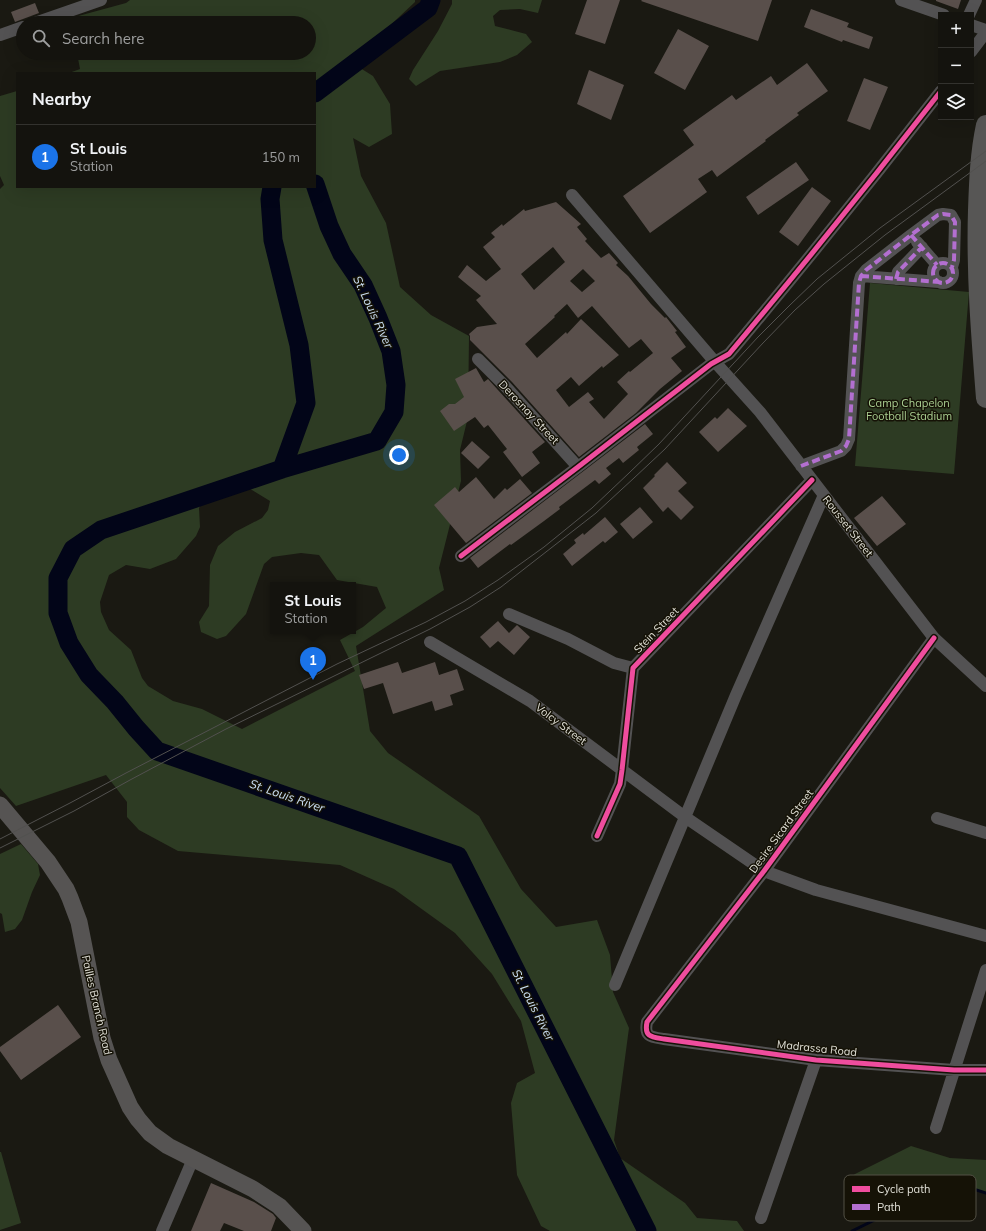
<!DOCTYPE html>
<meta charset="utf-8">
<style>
body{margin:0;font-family:Mulish,sans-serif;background:#1d1c17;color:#f1f3f6}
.controls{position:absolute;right:12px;top:12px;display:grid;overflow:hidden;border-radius:0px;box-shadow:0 4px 16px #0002}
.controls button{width:36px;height:36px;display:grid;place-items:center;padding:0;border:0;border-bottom:1px solid #33322e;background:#14130e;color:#f1f3f6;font:20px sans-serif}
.you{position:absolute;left:399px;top:455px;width:14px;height:14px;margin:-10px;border:3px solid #fff;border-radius:50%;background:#1a73e8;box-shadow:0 0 0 6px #1a73e833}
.badge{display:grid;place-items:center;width:26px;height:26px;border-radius:50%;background:#1a73e8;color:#fff;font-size:13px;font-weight:700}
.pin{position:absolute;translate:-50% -33px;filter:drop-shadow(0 1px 2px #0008)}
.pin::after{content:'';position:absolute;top:21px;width:14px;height:12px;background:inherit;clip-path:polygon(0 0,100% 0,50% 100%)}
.popup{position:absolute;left:270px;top:582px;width:86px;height:52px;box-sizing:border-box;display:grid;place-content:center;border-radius:0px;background:#14130e;filter:drop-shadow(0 1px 3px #0005);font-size:13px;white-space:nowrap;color:#9d9e9e}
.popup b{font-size:15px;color:#f1f3f6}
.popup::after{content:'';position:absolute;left:50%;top:100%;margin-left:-8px;border:8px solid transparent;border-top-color:#14130e}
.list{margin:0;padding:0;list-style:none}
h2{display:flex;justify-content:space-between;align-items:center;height:52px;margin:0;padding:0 16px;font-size:17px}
h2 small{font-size:13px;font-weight:400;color:#9d9e9e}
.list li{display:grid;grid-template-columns:26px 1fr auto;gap:12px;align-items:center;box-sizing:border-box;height:64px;padding:0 16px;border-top:1px solid #33322e}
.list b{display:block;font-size:15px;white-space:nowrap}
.list p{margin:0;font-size:13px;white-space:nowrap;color:#9d9e9e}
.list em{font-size:13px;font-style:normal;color:#9d9e9e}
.icon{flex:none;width:22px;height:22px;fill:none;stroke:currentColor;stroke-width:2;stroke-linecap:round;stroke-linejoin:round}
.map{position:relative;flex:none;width:986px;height:1231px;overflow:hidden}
.search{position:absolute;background:#14130e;box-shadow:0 4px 16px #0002;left:16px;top:16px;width:300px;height:44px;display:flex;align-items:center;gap:10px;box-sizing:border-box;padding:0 14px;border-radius:22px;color:#9d9e9e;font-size:15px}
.panel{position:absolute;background:#14130e;box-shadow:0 4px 16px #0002;left:16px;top:72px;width:300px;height:116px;border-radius:0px}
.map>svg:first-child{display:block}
.green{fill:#2d3b23;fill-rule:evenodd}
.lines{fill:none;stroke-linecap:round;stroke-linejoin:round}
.stream{stroke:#020518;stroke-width:3}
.river{stroke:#020518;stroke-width:19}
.building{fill:#594f4b;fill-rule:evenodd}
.minor{stroke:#535253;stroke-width:12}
.secondary{stroke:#565453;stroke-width:17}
.trunk{stroke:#575655;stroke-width:20}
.tram{stroke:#52514f;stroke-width:1}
.quiet{stroke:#b36fd0;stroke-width:4;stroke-dasharray:8 4;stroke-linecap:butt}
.cycleway-casing{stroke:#151206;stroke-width:8}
.cycleway{stroke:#ef4d9e;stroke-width:5}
.labels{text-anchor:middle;stroke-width:3;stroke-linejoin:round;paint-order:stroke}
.park-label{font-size:11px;fill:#a9ce91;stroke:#151206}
.street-label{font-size:11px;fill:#e1e0d7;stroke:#151206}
.water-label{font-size:12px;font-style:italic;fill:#cde1f7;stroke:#151206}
.key{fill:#151206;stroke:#525045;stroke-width:1}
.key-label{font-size:11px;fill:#e1e0d7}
</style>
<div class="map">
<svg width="986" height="1231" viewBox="0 0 986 1231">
<rect width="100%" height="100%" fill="#1a1912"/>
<!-- green -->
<path class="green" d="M130,0h285v2l-51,48 -7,16 16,10 17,28 2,30 -23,13 -16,-9 8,38 25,47 14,64 31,28 38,21 -1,81 -8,33 1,31 -22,87 5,22 -88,56 14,85 18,22 91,63 42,73 35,38 41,-7 13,35 3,37 16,36 -15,112 6,18 65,45 12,15 40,3 7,10h-194l-9,-5 -24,-51 -6,-72 6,-20 18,-10 -14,-52 -29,-47 -37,-41 -61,-44 -54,-24 -162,-14 -39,-21 -12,-13v-15l-21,-27 -90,31 -16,-18v-599l4,-4 -4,-9v-80l17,-5v96h298v-114h-246l11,-4 -3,-16h232v-30h-237l-1,-5 55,-15zM244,485l26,16 -2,9 -6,8 -27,14 -17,14 -8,19 -1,41 -10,16 2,10 16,7 9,-3 20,-22 18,-50 8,-7 29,-4 18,2 18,25 40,7 9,21 -23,19 -23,13 15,31 -113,58 -40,-20 -29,-8 -25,-15 -6,-8 -11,-28 -22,-20 -8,-18 -1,-10 9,-27 17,-10 24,4 26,-10 20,-23 4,-9 -1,-19 10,-17z
M452,0h90l-4,13 -18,-4 -20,1 -7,6 2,10 31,8 6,8 -15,13 -17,7 -60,9 -24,15 -7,-7 4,-9 25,-39 14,-27z
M870,283l99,9 -15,182 -99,-8z
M21,844l17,20 2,11 -8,17 -10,28 -7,9 -10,3 -3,-18 -2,-1v-59z
M911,1146l39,12 36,2v34l-2,-3 -37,-3 -28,-8 -20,3 -36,13 -10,-1 -7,-6 1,-9 8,-6z
M0,1152h1l20,71 -21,7z"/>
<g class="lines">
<!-- stream -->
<path class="stream" d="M852,1231l100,-49 34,11"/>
<!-- river -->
<path class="river" d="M315,93l113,-85 3,-8
M272,187l-2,12 3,41 26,105 7,58 -24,66 -181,61 -28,19 -15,29v35l11,30 20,32 26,27 21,26 21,23 301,105 189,375
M282,469l95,-28 17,-29 2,-27 -5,-34 -13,-33 -15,-33 -21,-31 -13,-28 -14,-42"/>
</g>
<!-- building -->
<path class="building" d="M587,0h33l-15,44 -30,-10z
M642,0h130l-14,41 -117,-40z
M936,0h25l-3,9 -22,-8z
M35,3l4,10 -24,9 -4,-10z
M811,9l38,14 -2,4 26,10 -4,12 -26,-9 -1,2 -38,-15z
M678,29l31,17 -24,44 -31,-17z
M807,63l21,28 -31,22 2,2 -34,25 1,1 -49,36 -5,-7 -14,9 9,13 -57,41 -27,-37 71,-51 -11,-15 49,-35 4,5 35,-24 6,9z
M589,70l35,15 -13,35 -34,-16z
M864,78l24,9 -18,43 -23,-9z
M796,162l13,18 -51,35 -12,-18z
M812,187l19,14 -33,45 -19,-14z
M556,202l25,22 -4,3 10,12 -2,2 16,17 8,-5 9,10 -2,2 12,11 23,28 14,14 1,-1 11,14 -2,1 11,15 -15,11 11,13 -22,18 -24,24 -57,44 -67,-75 -42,-42v-4l-1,-2 8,-7 20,-3 -21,-24 5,-4 -23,-19 9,-12 19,16 15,-12 -18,-22 12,-10 -4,-4 11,-9 1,2 21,-17 1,2zM553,247l12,15 -31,28 -13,-16zM583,269l12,12 -13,11 -12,-11zM567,304l11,14 14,-12 37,42 12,-9 12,14 -23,19 -1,-1 -12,11 11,12 -24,25 -15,-17 5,-3 -6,-7 -19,15 -13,-17 15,-13 8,9 23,-20 1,2 16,-13 -38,-36 -14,15 -1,-2 -29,26 -12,-14 30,-27 -1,-1z
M476,368l8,14 4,-3 57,63 -13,10 8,11 -18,14 -19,-25 4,-3 -19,-24 -4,3 -9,-11 -21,14 -14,-20 9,-7h6l9,-7 -9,-18z
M728,408l19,18 -29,26 -19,-20 16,-15 2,2z
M645,424l8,10 -16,13 2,3 -16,13 -4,-5 -13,10 5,6 -12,10 -4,-4 -36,27 1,2 -16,12 -33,24 -1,-1 -32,24 -8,-10z
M472,441l18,16 -12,12 -17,-16z
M667,462l20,21 -9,8 16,16 -13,13 -13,-13 -5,5 -20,-24 12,-12 -1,-1z
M476,477l18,22 11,-11 2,2 13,-11 12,14 -66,50 -32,-38 21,-18 4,5z
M882,496l24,28 -29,22 -23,-28z
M640,507l13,15 -20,17 -13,-15z
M605,517l13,15 -13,11 -2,-2 -31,25 -9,-12 13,-11 -2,-3 9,-7 1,2z
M498,621l11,12 8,-8 13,12 -16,18 -16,-14 -8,7 -10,-11z
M398,662l4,11 33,-11 4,13 18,-6 7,21 -14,5 3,10 -18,6 -3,-10 -39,13 -10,-31 -19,6 -5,-14z
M58,1005l23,32 -60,43 -21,-29v-4z
M211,1183l43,19 19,12 3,4 -5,13h-27l-20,-8 -4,8h-29z"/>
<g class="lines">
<!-- minor -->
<path class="minor" d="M901,0l43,15
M969,15l7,-15
M35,23l66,-23
M971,25l15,5
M0,35l23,-8
M971,52l15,-20
M572,195l143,167 45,50 174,226 52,48
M917,242l20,23
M933 273a10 10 0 1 1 20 0a10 10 0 1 1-20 0Z
M861,276l78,6
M896,279l2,-7 24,-25
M478,359l28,28 72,80
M801,466l40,-15 5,-5 3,-7 10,-156 2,-7 5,-6 45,-35 27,-20 5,-1 8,1 4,7 -1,38 -2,7
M461,556l117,-89 133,-103 18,-10c72,-86 143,-174 212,-263
M509,614l59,25 46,24 19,5
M934,638l-170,233 -117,151c-3,15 4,15 17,17l152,21 138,10h32
M430,642l100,59 155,116 79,54 52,19 170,46
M937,818l49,15
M597,836l23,-52 2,-14 11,-102 179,-188
M615,985l121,-290 88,-200
M936,1128l50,-158
M761,1218l55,-158
M162,1231l31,-72"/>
<!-- secondary -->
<path class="secondary" d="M0,805l48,57 18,27 4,9 9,24 23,116 7,22 21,47 8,12 12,14 18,13 85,43 26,17 24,25"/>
<!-- trunk -->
<path class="trunk" d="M986,125c-6,28 -7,56 -8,85 -2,63 3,125 8,188"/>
<!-- tram -->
<path class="tram" d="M0,839l70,-36 56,-30 145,-75 66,-34 89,-42 39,-21 33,-21 46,-33 48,-39 37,-35 30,-29 99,-107 32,-32 27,-26 63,-51 106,-77
M0,848l74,-37 56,-31 96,-51 204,-100 40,-22 31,-20 95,-74 38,-35 31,-29 98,-106 32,-33 29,-26 61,-49 101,-74"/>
<!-- quiet -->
<path class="quiet" d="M911,235l26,30
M933 273a10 10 0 1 1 20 0a10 10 0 1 1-20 0Z
M861,276l78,6
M896,279l2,-7 24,-25
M801,466l40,-15 5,-5 3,-7 10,-156 2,-7 5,-6 45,-35 27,-20 5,-1 8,1 4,7 -1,38 -2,7"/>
<!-- cycleway casing -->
<g class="cycleway-casing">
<path id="cycleway" d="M461,556l117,-89 133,-103 18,-10c72,-86 143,-174 212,-263
M934,638l-170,233 -117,151c-3,15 4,15 17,17l152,21 138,10h32
M597,836l23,-52 2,-14 11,-102 179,-188"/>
</g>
<!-- cycleway -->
<use href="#cycleway" class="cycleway"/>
</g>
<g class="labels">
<!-- park labels -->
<g class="park-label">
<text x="909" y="407">Camp Chapelon<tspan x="909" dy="13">Football Stadium</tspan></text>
</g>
<!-- street labels -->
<g class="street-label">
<text transform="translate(529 412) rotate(47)" y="4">Derosnay Street</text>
<text transform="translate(848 526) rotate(52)" y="4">Rousset Street</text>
<text transform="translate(656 630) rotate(-46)" y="4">Stein Street</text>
<text transform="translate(561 724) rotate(37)" y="4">Volcy Street</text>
<text transform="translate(781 831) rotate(-54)" y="4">Desire Sicard Street</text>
<text transform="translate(97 1005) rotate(77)" y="4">Pailles Branch Road</text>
<text transform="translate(817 1048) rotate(6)" y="4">Madrassa Road</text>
</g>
<!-- water labels -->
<g class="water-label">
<text transform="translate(373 312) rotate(65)" y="4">St. Louis River</text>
<text transform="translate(287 796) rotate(19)" y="4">St. Louis River</text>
<text transform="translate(533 1005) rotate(63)" y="4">St. Louis River</text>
</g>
</g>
<!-- legend -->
<rect x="844" y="1175" width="132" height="46" rx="6" class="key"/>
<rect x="852" y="1186" width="18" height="6" fill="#ef4d9e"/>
<rect x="852" y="1204" width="18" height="6" fill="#b36fd0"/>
<g class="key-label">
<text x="877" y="1193">Cycle path</text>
<text x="877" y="1211">Path</text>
</g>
</svg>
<div class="controls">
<button>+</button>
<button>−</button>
<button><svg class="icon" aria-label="layers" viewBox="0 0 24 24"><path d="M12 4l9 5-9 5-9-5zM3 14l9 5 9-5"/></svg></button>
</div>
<div class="you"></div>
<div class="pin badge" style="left:313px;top:680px">1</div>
<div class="popup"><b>St Louis</b>Station</div>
<div class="search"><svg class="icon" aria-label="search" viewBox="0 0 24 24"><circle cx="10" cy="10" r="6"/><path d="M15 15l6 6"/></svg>Search here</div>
<section class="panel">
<h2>Nearby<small></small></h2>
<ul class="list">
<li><span class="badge">1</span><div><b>St Louis</b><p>Station</p></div><em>150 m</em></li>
</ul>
</section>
</div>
